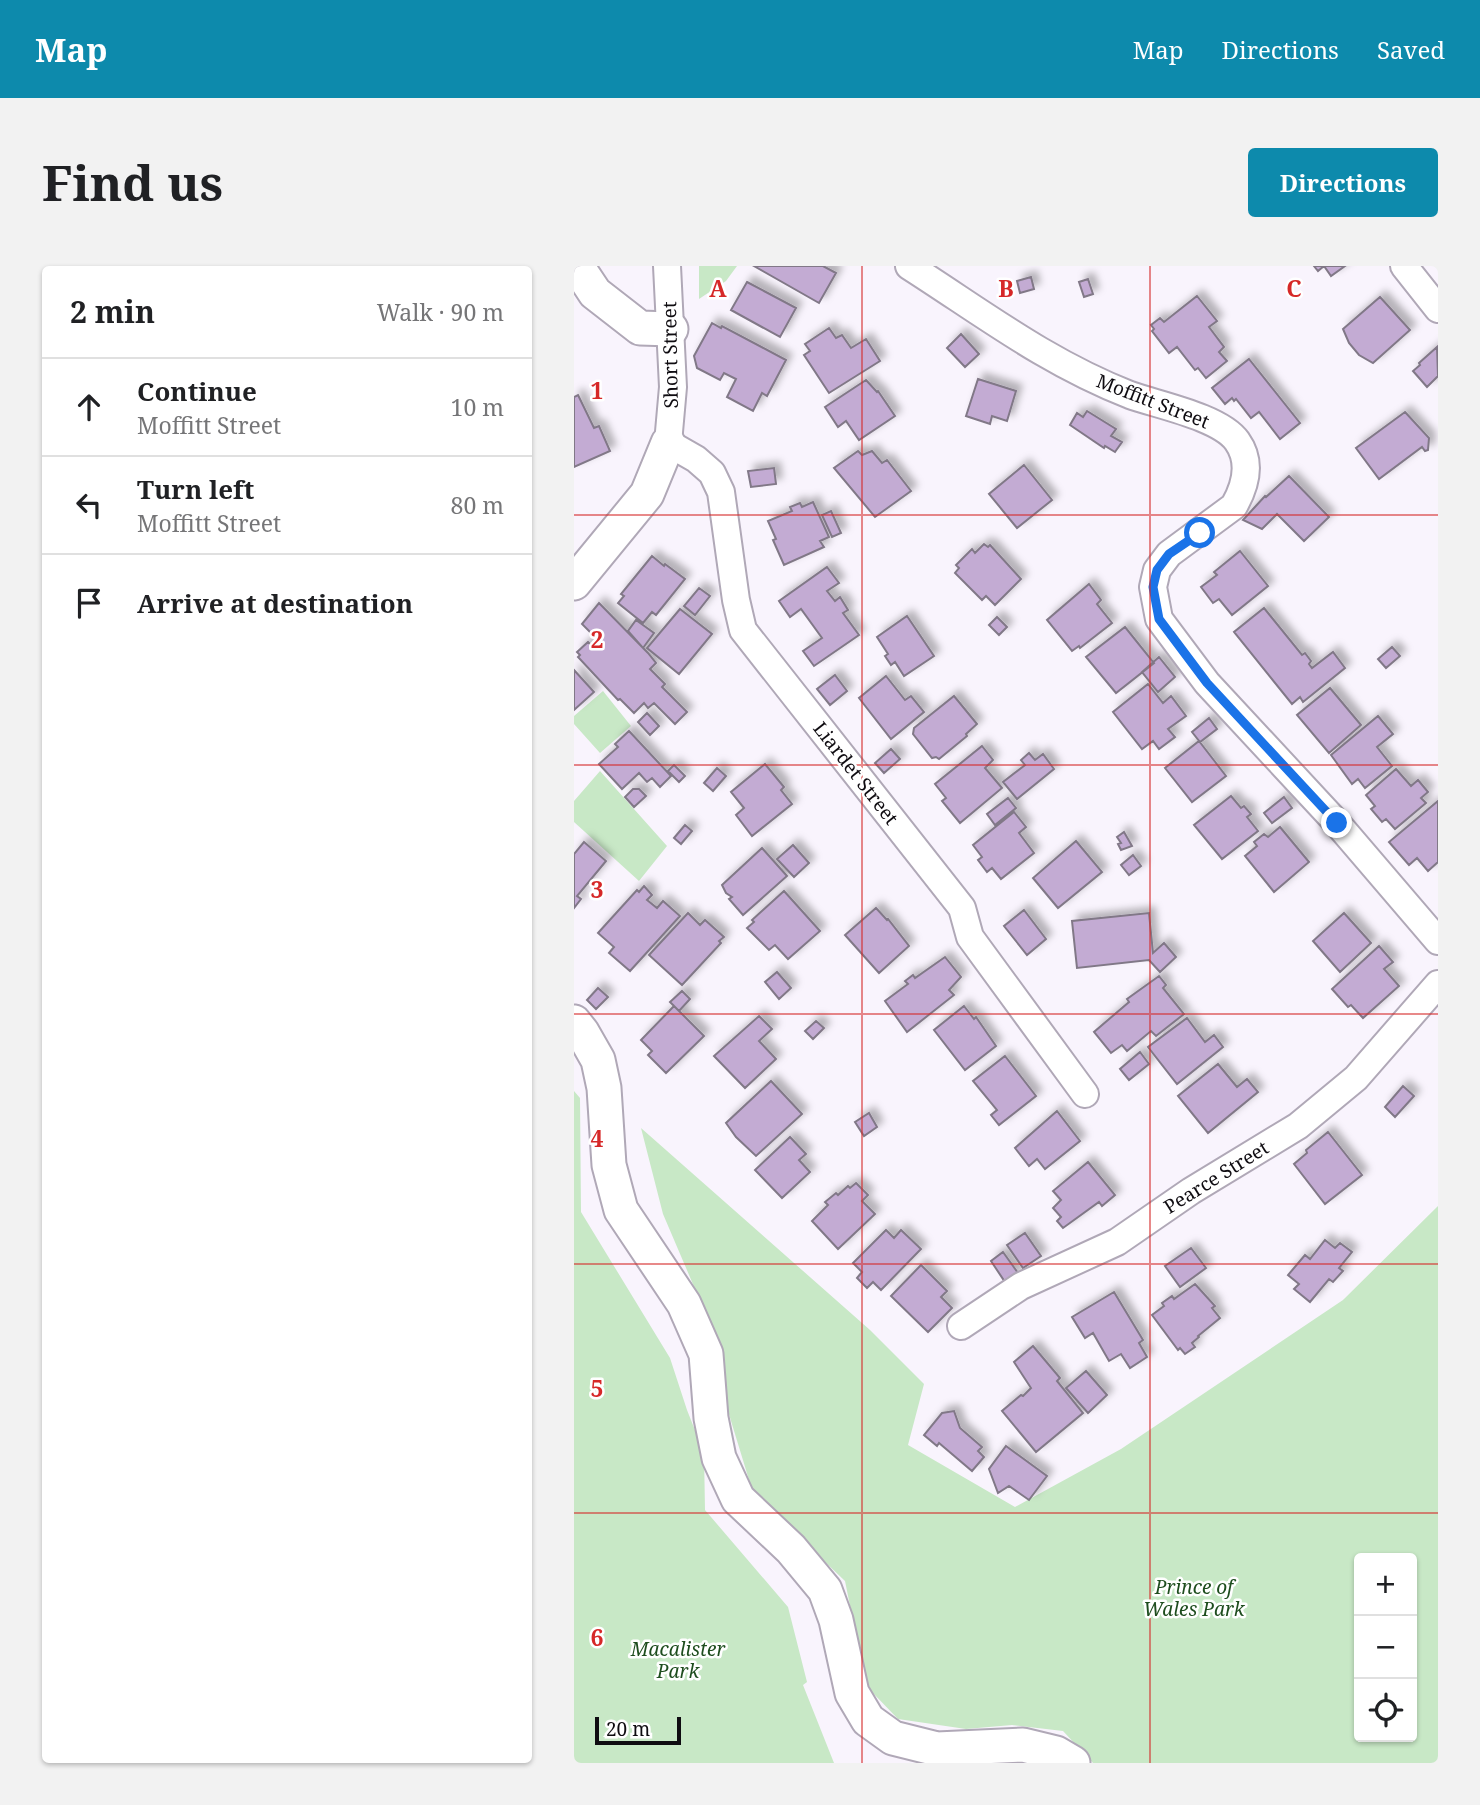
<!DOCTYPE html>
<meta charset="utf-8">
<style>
body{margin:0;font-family:"Noto Serif",serif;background:#f2f2f2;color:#202124}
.controls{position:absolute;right:21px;bottom:21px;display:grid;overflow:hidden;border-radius:7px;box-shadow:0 2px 5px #0004}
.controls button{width:63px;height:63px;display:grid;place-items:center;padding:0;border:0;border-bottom:2px solid #e0e0e0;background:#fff;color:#202124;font:35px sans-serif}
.scale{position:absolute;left:21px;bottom:18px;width:86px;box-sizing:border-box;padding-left:7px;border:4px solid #0f0c11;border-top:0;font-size:19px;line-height:24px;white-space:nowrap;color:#0f0c11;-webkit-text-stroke:5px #fff;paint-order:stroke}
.stop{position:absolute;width:21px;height:21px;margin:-16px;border:5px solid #1a73e8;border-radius:50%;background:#fff}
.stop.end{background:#1a73e8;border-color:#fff;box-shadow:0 2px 7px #0008}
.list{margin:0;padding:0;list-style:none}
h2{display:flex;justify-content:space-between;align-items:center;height:91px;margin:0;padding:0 28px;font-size:30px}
h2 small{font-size:23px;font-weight:400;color:#757577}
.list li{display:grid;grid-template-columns:46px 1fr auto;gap:21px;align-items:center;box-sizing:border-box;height:98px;padding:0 28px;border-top:2px solid #e0e0e0}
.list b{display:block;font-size:26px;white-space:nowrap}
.list p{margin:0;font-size:23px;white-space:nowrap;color:#757577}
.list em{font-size:23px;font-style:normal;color:#757577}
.icon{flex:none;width:38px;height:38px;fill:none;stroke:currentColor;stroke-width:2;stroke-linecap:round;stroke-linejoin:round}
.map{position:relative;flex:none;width:864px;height:1497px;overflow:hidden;border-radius:7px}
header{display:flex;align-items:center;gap:42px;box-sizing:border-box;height:98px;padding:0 35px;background:#0d8aac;color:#fff}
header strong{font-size:33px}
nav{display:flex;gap:38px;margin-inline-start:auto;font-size:24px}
.intro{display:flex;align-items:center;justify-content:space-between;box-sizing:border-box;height:168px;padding:0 42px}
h1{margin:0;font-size:49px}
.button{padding:18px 32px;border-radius:7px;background:#0d8aac;color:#fff;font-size:24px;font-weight:700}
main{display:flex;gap:42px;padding:0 42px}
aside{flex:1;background:#fff;border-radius:7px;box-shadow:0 2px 5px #0004}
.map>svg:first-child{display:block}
.green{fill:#c8e8c6;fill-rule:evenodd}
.building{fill:#c3abd3;stroke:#817887;stroke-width:2;filter:url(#shadow)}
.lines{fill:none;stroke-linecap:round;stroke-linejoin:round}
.minor-casing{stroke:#b0a8b7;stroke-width:30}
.tertiary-casing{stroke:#b0a8b7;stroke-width:37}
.minor{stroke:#fff;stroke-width:26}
.tertiary{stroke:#fff;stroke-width:33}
.route{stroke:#1a73e8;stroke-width:9}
.grid{fill:none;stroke:#d62828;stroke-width:2;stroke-opacity:0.55}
.labels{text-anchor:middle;stroke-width:5;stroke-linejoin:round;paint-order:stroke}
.street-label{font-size:19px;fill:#0f0c11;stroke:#fff}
.park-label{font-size:19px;font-style:italic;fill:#1e4d1e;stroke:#fff}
.grid-label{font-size:23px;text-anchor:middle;font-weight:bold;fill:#d62828;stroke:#fff;stroke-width:5;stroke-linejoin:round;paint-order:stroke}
</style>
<header>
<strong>Map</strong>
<nav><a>Map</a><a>Directions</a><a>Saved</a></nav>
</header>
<div class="intro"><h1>Find us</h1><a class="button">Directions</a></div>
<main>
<aside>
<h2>2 min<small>Walk · 90 m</small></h2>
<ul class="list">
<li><svg class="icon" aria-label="ahead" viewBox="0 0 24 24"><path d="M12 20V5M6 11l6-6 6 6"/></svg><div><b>Continue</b><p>Moffitt Street</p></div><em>10 m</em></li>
<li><svg class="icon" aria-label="left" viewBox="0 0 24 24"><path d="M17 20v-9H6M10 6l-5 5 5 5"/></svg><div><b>Turn left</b><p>Moffitt Street</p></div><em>80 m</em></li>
<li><svg class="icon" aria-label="arrive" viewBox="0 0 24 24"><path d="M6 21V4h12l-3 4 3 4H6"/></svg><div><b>Arrive at destination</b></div></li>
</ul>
</aside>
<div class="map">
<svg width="864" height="1497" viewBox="0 0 864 1497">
<defs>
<filter id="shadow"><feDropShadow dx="6" dy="-6" stdDeviation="3.5" flood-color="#0004"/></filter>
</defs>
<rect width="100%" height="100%" fill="#f9f4fd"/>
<!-- green -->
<path class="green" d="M125,0h38l-11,15 -27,18z
M29,425l28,35 -31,27 -26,-29v-8z
M26,505l67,75 -28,35 -65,-59v-21z
M0,825l6,7 1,114 89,146 17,52 17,43 1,57 83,97 19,75 -4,3 31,78h-260z
M67,862l229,202 54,54 -16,61 107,62 106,-58 222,-149 95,-94v557h-345l-30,-32 -51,-6 -46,4 -68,-10 -27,-28 -8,-21 -18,-89 -92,-88 -29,-95 -23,-95 -38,-89zM785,1292h53v179h-53z"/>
<!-- building -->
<path class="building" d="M180,0h69l13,7 -17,30z
M740,0h31l-14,10 -7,-10 -6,5z
M457,11l3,12 -14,4 -3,-12z
M514,13l5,15 -9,3 -5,-15z
M173,16l49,26 -16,29 -49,-27z
M623,30l20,25 -8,6 15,20 -5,5 8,9 -21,17 -8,-10 -3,2 -18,-23 -8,6 -17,-22 2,-2 -3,-4 9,-7 4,4z
M806,31l30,33 -37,33 -14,-8 -10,-12 -6,-14z
M138,57l9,5 1,-2 64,34 -19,36 -5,-3 -9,18 -26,-14 9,-18 -12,-6 -4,7 -23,-12 -3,-12z
M255,62l7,10 6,-3 9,13 15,-9 14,22 -51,32 -25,-38 6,-4 -5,-7z
M387,68l18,20 -14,13 -18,-19z
M863,81l1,29 -11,11 -14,-16 7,-6 -1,-2z
M675,93l51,64 -20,16 -21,-27 -8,6 -15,-19 -2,2 -2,-3 -7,6 -13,-16z
M404,113l38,12 -9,30 -15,-5 -2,8 -24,-8z
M292,114l11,12 1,-1 17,25 -36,24 -13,-19 -8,6 -13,-20z
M4,129l16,33 5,-2 11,25 -36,16v-70z
M513,145l29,18 -5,7 11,6 -7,10 -10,-6 -1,2 -34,-23 7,-12 6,4z
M831,146l24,26 -1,12 -3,1 -3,-4 -43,32 -23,-31z
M284,185l4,4 10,-4 10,12 5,-3 24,31 -36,26 -41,-49z
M450,199l28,35 -35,28 -28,-34z
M200,202l2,16 -25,3 -3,-16z
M715,210l40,41 -25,24 -27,-27 -15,15 -19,-9 22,-24 1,1z
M239,236l16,35 -9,4 4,6 -40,18 -11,-25 3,-1 -8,-18 24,-10 -2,-4 10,-4 2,4z
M257,245l10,22 -9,4 -10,-22z
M410,278l4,3 2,-2 31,34 -26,26 -9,-9 -4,4 -27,-27 4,-5 -3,-3 16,-16 3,4z
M666,285l28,35 -36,29 -13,-16 -6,4 -12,-16 16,-12 -3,-3z
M78,290l12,10 1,-2 20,15 -29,36 -4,-3 -9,11 -25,-20 6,-7 -3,-2z
M253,301l12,16 -12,8 8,10 5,-4 8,13 -5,3 16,22 -45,31 -11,-15 19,-13 -21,-29 -11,8 -11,-16z
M515,318l12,16 -4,4 15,19 -32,25 -1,-2 -7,5 -25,-31z
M125,322l11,8 -15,19 -11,-9z
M25,337l49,50 8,10 -6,6 15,15 -3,3 25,25 -12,12 -21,-21 -6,5 -4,-5 -10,10 -14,-14 -2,1 -40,-43 2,-2 -3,-3 11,-10 3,3 6,-6 -15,-15z
M690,342l38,47 3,-2 6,8 -2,3 3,4 21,-16 12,16 -42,34 -3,-5 -8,7 -58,-72z
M106,343l32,25 -33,40 -32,-26z
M333,350l27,40 -30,20 -9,-14 -4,3 -6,-9 3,-2 -11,-17z
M423,351l10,10 -8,8 -10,-10z
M62,354l18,13 -11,15 -15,-17z
M551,361l29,36 -38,30 -30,-36z
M818,381l8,9 -14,12 -8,-9z
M585,391l16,20 -17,15 -16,-20z
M0,404l20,22 -20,18z
M261,409l12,16 -17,14 -13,-16z
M312,410l19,24 6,-4 13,16 -33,27 -32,-41z
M574,418l15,19 8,-7 15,20 -18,13 7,8 -16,12 -6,-8 -11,8 -29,-37z
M756,422l31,37 -32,28 -32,-38z
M380,430l23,28 -11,10 1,2 -28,23 -3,-2 -4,1 -19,-24 1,-6z
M73,447l12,13 -9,9 -12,-13z
M804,450l15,18 -16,13 15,19 -27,22 -7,-9 -6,5 -21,-29z
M635,452l8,11 -17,13 -8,-10z
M55,465l42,45 -11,11 -8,-9 -5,4 -8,-9 -17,16 -23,-25 19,-17 -3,-3z
M625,475l27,35 -34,26 -27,-34z
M408,480l11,14 -8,8 17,20 -42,35 -18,-22 4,-3 -11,-14z
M317,483l9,10 -16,14 -9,-10z
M455,487l6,7 8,-6 11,15 -37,30 -14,-17 22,-17 -4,-5z
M191,498l19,23 -3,3 11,14 -40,32 -16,-21 8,-7 -13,-16z
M100,499l11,11 -6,6 -11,-11z
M143,502l9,8 -13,15 -9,-8z
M822,503l15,17 7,-6 10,12 -7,6 5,5 -31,26 -9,-10 -4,3 -11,-13 4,-3 -9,-11z
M59,523h6l7,7 -12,11 -9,-10z
M657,530l10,12 3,-2 7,8 -4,3 11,14 -36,28 -28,-34z
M710,531l8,11 -20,15 -8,-10z
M434,532l8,10 -21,17 -8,-11z
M864,535v61l-10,9 -11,-13 -8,7 -20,-23z
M440,546l12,15 -7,6 15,20 -33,26 -9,-11 -5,4 -9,-12 4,-3 -9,-12z
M111,559l7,6 -11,13 -7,-6z
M706,561l29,35 -35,30 -29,-36 12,-10 -3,-4 10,-8 4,3z
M550,566l8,14 -11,4 -3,-6 3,-1 -4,-6z
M502,575l26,31 -44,36 -25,-30z
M10,576l22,19 -29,35 4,3 -7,9v-54z
M219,579l16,18 -15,14 -17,-18z
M188,582l25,28 -44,39 -14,-16 3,-2 -6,-4 -4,-8z
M559,589l8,11 -12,9 -8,-10z
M70,620l8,9 -5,5 10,8 6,-7 17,15 -50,55 -21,-18 5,-6 -16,-14 39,-43 2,2z
M210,625l36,40 -32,28 -13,-14 -6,5 -22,-22 7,-6 -2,-2z
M302,642l11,12 1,-1 21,27 -30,27 -34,-38z
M450,644l22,29 -19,16 -23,-29z
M114,647l12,12 5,-5 19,17 -5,4 2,2 -39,42 -33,-30z
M575,647l4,40 11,-10 12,14 -16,15 -11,-12 -72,8 -5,-47z
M770,647l27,30 -31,29 -27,-31z
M805,680l14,16 -9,7 15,17 -36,32 -12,-13 -3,2 -16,-18z
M371,691l16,20 -12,13 5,5 -47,37 -22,-31 23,-17 -3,-3 8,-6 2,3z
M203,706l14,16 -12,11 -14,-17z
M585,710l7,9 -3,3 21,26 -28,22 -5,-5 -24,20 -5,-6 -11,8 -17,-21 35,-30 -2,-3z
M24,722l10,9 -12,12 -9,-9z
M108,725l8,8 -11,12 -9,-9z
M100,740l30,30 -38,37 -18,-18 4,-4 -11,-11z
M390,740l10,13 2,-2 20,29 -31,24 -31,-40z
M185,750l13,13 -13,12 17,18 -31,29 -31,-32z
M613,752l18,24 9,-7 9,12 -46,37 -29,-37z
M242,755l8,7 -11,11 -8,-8z
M566,786l9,12 -20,16 -9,-11z
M431,790l31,40 -37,29 -8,-10 6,-5 -24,-29z
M644,798l19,23 10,-8 11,13 -50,41 -30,-37z
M197,815l31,33 -46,42 -20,-19 -10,-14z
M829,820l11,10 -19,21 -10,-10z
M483,845l23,30 -35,28 -8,-10 -8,7 -14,-18z
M295,847l8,14 -13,9 -9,-14z
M754,866l34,43 -37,29 -31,-40 13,-11 -1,-3z
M216,871l16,17 -7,6 11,12 -28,26 -27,-28z
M514,896l27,33 -13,11 -3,-4 -36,26 -6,-7 4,-4 -8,-9 8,-8 -8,-9z
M282,917l12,12 -6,6 13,13 -37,35 -26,-28 16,-16 -3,-3 11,-9 2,2 10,-9 2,2z
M312,964l8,8 7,-8 20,19 -40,41 -8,-8 -6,6 -10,-10 5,-6 -9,-9z
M451,967l16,23 -18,12 -16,-23z
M751,974l10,8 5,-5 12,9 -13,16 4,3 -10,11 -4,-3 -19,23 -16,-13 5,-5 -11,-9 17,-20 5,4z
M617,982l15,20 -26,19 -15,-21z
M429,986l15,21 -13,9 -14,-21z
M347,999l26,26 -6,6 11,11 -24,24 -37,-36z
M621,1018l20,22 -3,2 8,10 -22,18 1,1 -7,6 3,4 -10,7 -5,-6 -2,2 -26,-35 12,-9 -2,-3 10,-7 2,3z
M540,1026l29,48 -4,3 8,14 -17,11 -9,-14 -12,7 -16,-28 -8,5 -13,-21z
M459,1080l27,32 -3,3 26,32 -47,39 -34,-41 19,-16 2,1 8,-8 -17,-26z
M512,1105l21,24 -19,18 -22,-25z
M380,1145l6,17 22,19 -4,4 6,6 -12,14 -33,-28 -2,3 -13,-11 18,-22z
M432,1180l41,30 -18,24 -20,-14 -11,7 -9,-24z"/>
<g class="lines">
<!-- minor casing -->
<g class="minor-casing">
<path id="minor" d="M93,0l6,121 -5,56 28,16 16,14 9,19 15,108 7,30 219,278 8,29 115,157
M335,0c75,48 137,96 221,129 28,10 90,22 107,46 15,21 9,44 -3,65l-65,48 -12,16 -4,17 6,32 48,64 130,140 101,118
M830,0l34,43
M387,1060l60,-40 96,-44 74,-51 107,-65 58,-48 82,-94"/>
</g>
<!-- tertiary casing -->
<g class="tertiary-casing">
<path id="tertiary" d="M3,0l18,27 45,35 31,1
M0,317l73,-89 21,-51
M0,756l8,10 16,28 6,28 5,77 12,45 63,94 22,50 5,64 8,40 19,41 53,50 34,41 11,30 16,73 16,27 25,18 44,11 86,-4 33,8 17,10"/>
</g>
<!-- minor -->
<use href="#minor" class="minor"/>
<!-- tertiary -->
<use href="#tertiary" class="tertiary"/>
</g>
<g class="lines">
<!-- route -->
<path class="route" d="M626,267l-31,21 -12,16 -4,17 6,32 48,64 130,140"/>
</g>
<!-- grid -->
<path class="grid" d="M288,0v1497M576,0v1497M0,249h864M0,499h864M0,748h864M0,998h864M0,1247h864"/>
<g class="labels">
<!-- street labels -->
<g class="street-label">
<text transform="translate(96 89) rotate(-91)" y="7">Short Street</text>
<text transform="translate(579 135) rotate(21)" y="7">Moffitt Street</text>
<text transform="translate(282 507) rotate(52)" y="7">Liardet Street</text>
<text transform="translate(642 911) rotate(-32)" y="7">Pearce Street</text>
</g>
<!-- park labels -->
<g class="park-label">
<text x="620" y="1328">Prince of<tspan x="620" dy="22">Wales Park</tspan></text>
<text x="104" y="1390">Macalister<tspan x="104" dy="22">Park</tspan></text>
</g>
</g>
<g class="grid-label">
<text x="144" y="31">A</text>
<text x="432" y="31">B</text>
<text x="720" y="31">C</text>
<text x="23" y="133">1</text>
<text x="23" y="382">2</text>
<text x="23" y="632">3</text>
<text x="23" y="881">4</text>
<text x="23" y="1131">5</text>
<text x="23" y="1380">6</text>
</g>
</svg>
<div class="controls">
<button>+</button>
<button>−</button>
<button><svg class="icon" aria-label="locate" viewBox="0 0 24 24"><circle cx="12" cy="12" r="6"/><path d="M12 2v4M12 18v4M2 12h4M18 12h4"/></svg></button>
</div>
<div class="scale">20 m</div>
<div class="stop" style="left:626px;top:267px"></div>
<div class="stop end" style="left:763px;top:557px"></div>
</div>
</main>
